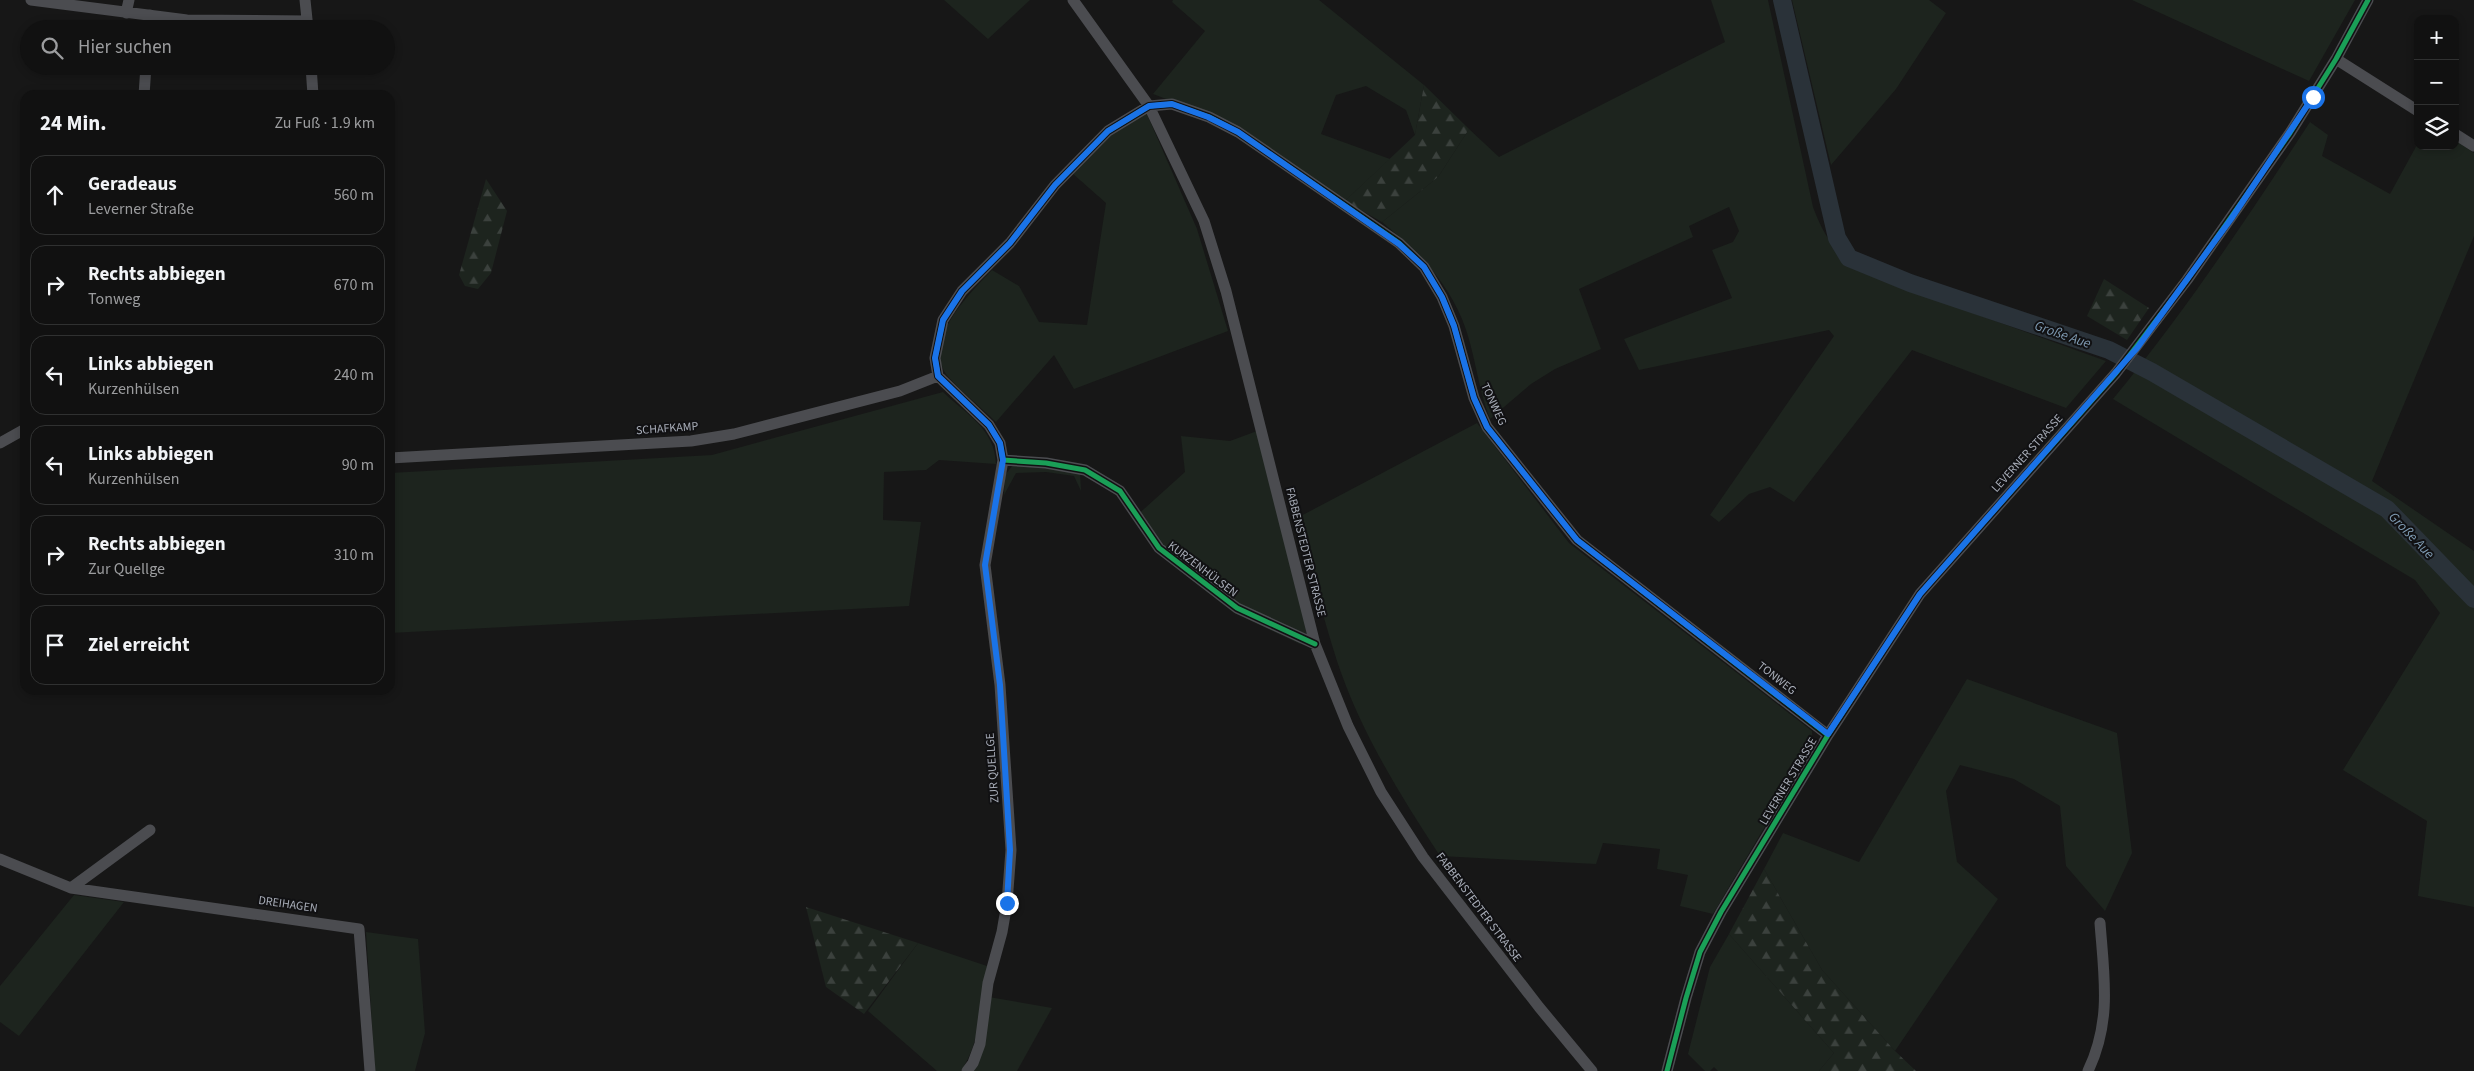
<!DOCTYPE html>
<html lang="de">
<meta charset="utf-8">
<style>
body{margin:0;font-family:"Source Sans 3",sans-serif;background:#1e1f1f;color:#f1f3f6}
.controls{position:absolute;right:15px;top:15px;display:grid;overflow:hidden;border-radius:10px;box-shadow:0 2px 8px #0003}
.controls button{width:45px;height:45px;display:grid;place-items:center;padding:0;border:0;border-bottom:1px solid #303131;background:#111;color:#f1f3f6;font:25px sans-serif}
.stop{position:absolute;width:15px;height:15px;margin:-11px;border:4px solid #1a73e8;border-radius:50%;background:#fff}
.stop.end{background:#1a73e8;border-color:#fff;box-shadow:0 1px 5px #0008}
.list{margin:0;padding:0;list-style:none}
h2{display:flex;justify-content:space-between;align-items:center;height:65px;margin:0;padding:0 20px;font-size:21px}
h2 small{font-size:16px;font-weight:400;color:#9c9d9f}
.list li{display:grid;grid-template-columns:32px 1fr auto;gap:15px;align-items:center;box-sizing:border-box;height:80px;margin:0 10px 10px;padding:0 10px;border:1px solid #303131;border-radius:15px}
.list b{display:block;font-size:19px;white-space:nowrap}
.list p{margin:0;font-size:16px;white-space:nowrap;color:#9c9d9f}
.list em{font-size:16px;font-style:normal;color:#9c9d9f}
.icon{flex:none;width:28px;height:28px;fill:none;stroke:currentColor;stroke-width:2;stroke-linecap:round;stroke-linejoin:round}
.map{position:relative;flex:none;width:2474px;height:1071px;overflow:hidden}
.search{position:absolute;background:#111;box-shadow:0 2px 8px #0003;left:20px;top:20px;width:375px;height:55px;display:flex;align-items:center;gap:12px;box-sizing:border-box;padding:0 18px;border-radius:28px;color:#9c9d9f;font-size:19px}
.panel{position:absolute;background:#111;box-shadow:0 2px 8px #0003;left:20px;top:90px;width:375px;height:605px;border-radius:15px}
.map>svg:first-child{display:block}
.green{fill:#1d241e}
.forest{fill:url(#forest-firs)}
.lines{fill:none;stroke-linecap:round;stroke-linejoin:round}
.river{stroke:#2a3239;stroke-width:18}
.minor{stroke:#4b4c50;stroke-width:11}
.cycleway-casing{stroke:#111113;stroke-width:8}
.cycleway{stroke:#1a9f57;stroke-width:5}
.route{stroke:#1a73e8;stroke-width:6}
.labels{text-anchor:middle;stroke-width:4;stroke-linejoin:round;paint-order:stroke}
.street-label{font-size:12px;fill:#a8adb8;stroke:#111113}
.water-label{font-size:14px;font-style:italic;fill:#7f9bb3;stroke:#111113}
</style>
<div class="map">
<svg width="2474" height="1071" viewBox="0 0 2474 1071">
<defs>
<pattern id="forest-firs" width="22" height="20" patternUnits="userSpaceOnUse" patternTransform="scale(1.25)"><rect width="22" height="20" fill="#1d241e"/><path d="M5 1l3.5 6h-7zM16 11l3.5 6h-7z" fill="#3b413d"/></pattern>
</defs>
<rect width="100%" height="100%" fill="#171717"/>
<!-- green -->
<path class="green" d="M944,0h86l-42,39z
M1173,0h146l105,85 -9,50 -9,-25 -40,-24 -30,9 -15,39 69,25 -45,42 -105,-74 -87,-33 52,-63 -33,-29z
M1711,0h57l45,207c14,38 31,57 69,73l224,81 -40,47 -154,-58 -118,152 -24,-15 -21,7 -30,28 -9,-7 124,-179 -5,-6 -190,40 -15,-31 108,-41 -20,-48 21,-8 6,-11 -10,-24 -40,19 4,11 -114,52 22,60 -46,20 -24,15 -41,35c-13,-33 -15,-69 -28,-100 -17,-41 -47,-70 -80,-97l56,-45 31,-48 30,28 226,-115z
M1792,0h137l17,13 -50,76 -65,76z
M2132,0h223l-46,81z
M1146,112l51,117 31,102 -154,58 -20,-34 -58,67c-10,-10 -47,-41 -52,-51 -18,-35 26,-78 48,-101l27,16 20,36 48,3 19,-122 -34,-30 40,-39z
M2310,122l18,13 -6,21 68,38 28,-51v3h37v-6l19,13v83l-102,245 102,70v356l-56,-11 9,-75 -84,-51 97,-157 -25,-33 -302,-181c72,-87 135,-182 197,-277z
M943,392c24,23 52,37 53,72l-57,-4 -13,10 -42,2 -1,48 38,2 -12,84 -519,27v-160l322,-18z
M1477,423l92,120 243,188v16l-99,167 -33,-8 8,-31 -31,-6 3,-20 -57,-6 -7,21 -156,-8c-40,-61 -80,-125 -103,-195 -15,-47 -27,-95 -40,-143z
M1257,431l51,204 -8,9 -66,-31 -63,-49 -37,-46 51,-46 -4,-36 49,5z
M1013,465h32l35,8 1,18 -7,-15 -28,-4 -30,1 -12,22 1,-20z
M1967,679l150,54 15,120 -27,58 -39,-45 -6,-60 -46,-27 -54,-14 -14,26 11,71 41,37 -103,152 -73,-81 -58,-101 19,-36 76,29z
M74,895l50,7 -105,134 -19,-14v-36z
M366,932l52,7 7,94 -10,38h-40z
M1729,934l105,119 -15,18h-101l-4,-4 -4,4h-5l-17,-17 22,-87z
M918,943l69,23c-5,35 -6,75 -26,105h-24l-69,-60z
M989,997l63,11 -35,63h-45z"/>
<!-- forest -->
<path class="forest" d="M1424,85l45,44 -31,48 -56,45 -37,-21 70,-66z
M486,179l21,32 -16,62 -13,16 -13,-3 -6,-11z
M2104,279l45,29 -22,32 -40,-24z
M1764,869l58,101 73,81 21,20h-97l15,-18 -105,-119z
M806,907l112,36 -54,71 -38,-27z"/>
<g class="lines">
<!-- river -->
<path class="river" d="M1782,0l55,238 12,20 61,25 199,67 43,22 235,137 87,90"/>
<!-- minor -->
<path class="minor" d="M31,0l156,20 120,1
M305,0l3,29
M1073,0l76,106 55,115 22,70 89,353 33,82 33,66 42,65 116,150 53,64
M126,13l3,-13
M149,29l1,-14
M2336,59l82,52
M311,66l2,29
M144,95l2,-29
M2455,134l19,12
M0,443l25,-14
M390,458l301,-17 43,-7 166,-43 38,-15
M1315,644l-78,-36 -78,-60 -39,-57 -35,-21 -39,-7 -43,-3 -3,-17 -11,-18 -51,-49 -3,-18 8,-38 19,-29 48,-48 45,-58 53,-54 41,-25 23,-2 37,13 29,15 161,111 25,24 18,30 12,29 20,72 13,29 90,113 251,195
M0,859l71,29 288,41 11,142
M71,888l79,-58
M967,1071l6,-8 7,-19 8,-61 14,-51 5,-29 4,-53 -11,-165 -15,-120 18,-105
M1667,1071l19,-73 14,-46 21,-40 107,-177 92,-141 196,-221 71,-93 103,-147 46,-74 32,-59
M2088,1071c24,-50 16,-95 12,-148"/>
<!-- cycleway casing -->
<g class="cycleway-casing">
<path id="cycleway" d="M1315,644l-78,-36 -78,-60 -39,-57 -35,-21 -39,-7 -43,-3 -3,-17 -11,-18 -51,-49 -3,-18 8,-38 19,-29 48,-48 45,-58 53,-54 41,-25 23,-2 37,13 29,15 161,111 25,24 18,30 12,29 20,72 13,29 90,113 251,195
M1667,1071l19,-73 14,-46 21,-40 107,-177 92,-141 196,-221 71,-93 103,-147 46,-74 32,-59"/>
</g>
<!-- cycleway -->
<use href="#cycleway" class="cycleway"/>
</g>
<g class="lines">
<!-- route -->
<path class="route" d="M1007,903l3,-53 -10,-165 -15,-120 18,-105 -3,-17 -11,-18 -51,-49 -3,-18 8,-38 19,-29 48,-48 45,-58 53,-54 41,-25 23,-2 36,13 30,15 161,112 25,23 18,30 12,29 20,72 13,29 90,113 251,194 92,-140 217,-246 94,-129 82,-122"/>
</g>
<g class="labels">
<!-- street labels -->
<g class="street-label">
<text transform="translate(1494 404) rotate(65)" y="4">TONWEG</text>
<text transform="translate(667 428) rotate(-4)" y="4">SCHAFKAMP</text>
<text transform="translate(2027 453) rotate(-48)" y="4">LEVERNER STRASSE</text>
<text transform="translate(1306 552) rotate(76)" y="4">FABBENSTEDTER STRASSE</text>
<text transform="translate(1203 569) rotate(37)" y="4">KURZENHÜLSEN</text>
<text transform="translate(1777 678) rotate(38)" y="4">TONWEG</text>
<text transform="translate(992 768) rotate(-94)" y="4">ZUR QUELLGE</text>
<text transform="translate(1788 781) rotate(-59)" y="4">LEVERNER STRASSE</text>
<text transform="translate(288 904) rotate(8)" y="4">DREIHAGEN</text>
<text transform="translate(1479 907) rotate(53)" y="4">FABBENSTEDTER STRASSE</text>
</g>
<!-- water labels -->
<g class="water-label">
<text transform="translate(2063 334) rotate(19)" y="5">Große Aue</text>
<text transform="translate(2412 535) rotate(46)" y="5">Große Aue</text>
</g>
</g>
</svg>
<div class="controls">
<button>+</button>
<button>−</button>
<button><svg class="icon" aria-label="layers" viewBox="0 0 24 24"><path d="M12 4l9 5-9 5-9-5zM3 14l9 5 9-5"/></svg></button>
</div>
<div class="stop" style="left:2313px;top:97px"></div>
<div class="stop end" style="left:1007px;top:903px"></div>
<div class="search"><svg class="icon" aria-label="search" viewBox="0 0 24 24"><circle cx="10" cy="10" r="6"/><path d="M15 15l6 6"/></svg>Hier suchen</div>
<section class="panel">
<h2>24 Min.<small>Zu Fuß · 1.9 km</small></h2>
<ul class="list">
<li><svg class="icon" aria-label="ahead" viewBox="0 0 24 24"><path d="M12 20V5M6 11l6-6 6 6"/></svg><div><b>Geradeaus</b><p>Leverner Straße</p></div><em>560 m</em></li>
<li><svg class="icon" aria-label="right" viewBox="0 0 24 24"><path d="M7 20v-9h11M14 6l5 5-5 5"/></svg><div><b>Rechts abbiegen</b><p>Tonweg</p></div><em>670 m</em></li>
<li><svg class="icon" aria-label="left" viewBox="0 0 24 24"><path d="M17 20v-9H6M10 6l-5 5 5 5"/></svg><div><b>Links abbiegen</b><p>Kurzenhülsen</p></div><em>240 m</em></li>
<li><svg class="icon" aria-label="left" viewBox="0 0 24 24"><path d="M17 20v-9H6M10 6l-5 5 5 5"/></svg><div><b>Links abbiegen</b><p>Kurzenhülsen</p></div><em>90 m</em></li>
<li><svg class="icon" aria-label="right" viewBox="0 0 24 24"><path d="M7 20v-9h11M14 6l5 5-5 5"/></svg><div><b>Rechts abbiegen</b><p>Zur Quellge</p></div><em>310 m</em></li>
<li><svg class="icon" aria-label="arrive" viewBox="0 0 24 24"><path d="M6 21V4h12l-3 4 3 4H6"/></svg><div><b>Ziel erreicht</b></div></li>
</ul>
</section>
</div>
